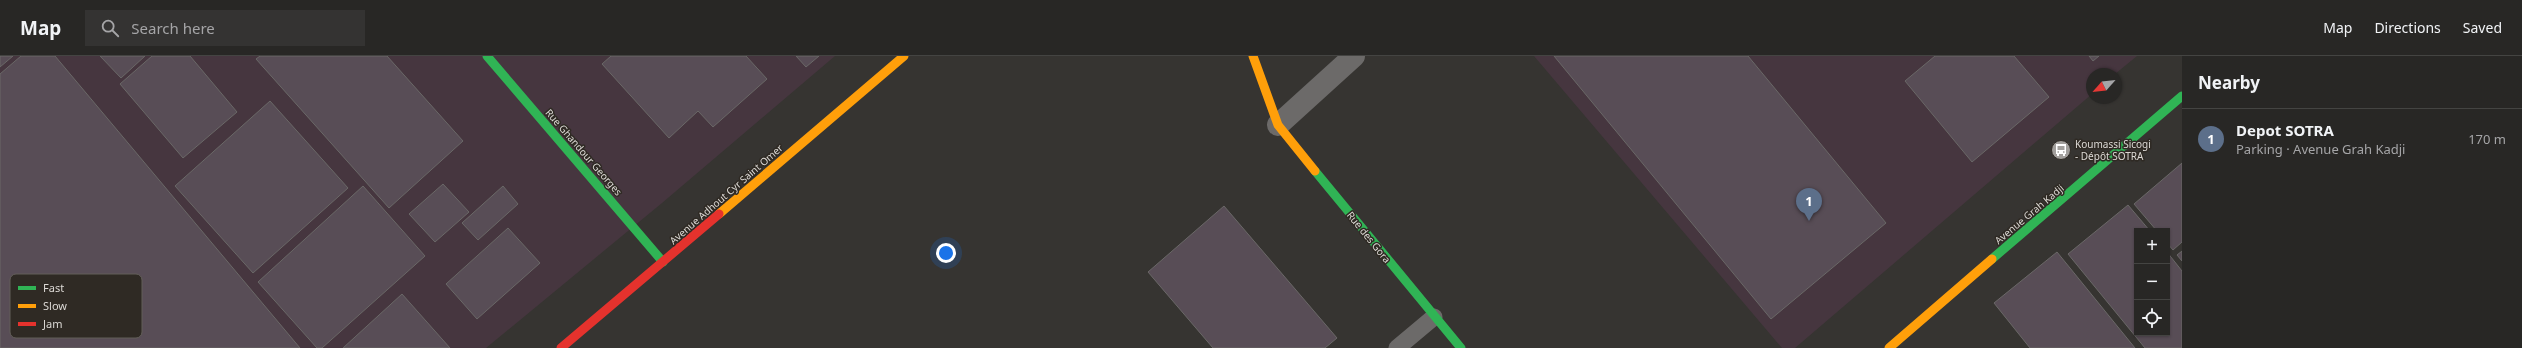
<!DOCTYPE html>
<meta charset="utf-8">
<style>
body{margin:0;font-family:"Noto Sans",sans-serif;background:#343332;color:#f1f3f6}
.controls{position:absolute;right:12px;bottom:12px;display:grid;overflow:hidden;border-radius:0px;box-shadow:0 1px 3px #0004}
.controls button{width:36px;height:36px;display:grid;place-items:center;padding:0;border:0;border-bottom:1px solid #444442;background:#282725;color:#f1f3f6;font:20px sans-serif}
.compass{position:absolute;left:2086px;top:12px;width:36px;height:36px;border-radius:50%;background:#282725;box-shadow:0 1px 3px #0004;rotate:243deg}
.you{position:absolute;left:946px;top:197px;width:14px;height:14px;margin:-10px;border:3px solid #fff;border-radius:50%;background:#1a73e8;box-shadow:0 0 0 6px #1a73e833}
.badge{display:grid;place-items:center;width:26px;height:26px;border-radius:50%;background:#d6ab8b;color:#fff;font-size:13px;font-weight:700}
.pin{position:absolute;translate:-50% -33px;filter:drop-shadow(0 1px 2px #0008)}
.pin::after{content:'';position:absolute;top:21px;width:14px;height:12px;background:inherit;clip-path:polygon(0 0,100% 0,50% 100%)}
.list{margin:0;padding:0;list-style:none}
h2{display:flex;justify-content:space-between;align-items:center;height:52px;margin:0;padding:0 16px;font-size:17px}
h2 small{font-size:13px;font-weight:400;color:#a5a5a7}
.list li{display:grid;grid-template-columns:26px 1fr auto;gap:12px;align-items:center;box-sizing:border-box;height:60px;padding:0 16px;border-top:1px solid #444442}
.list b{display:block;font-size:15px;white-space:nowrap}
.list p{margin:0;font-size:13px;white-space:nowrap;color:#a5a5a7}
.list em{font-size:13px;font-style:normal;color:#a5a5a7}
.icon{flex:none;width:22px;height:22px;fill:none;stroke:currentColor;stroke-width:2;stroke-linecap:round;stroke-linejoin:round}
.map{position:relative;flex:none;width:2182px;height:292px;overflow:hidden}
header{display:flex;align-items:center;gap:24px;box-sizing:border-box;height:56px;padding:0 20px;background:#282725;border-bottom:1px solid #444442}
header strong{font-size:19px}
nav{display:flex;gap:22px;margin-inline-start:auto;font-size:14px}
.search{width:280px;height:36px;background:#343332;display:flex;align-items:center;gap:10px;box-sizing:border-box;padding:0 14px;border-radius:0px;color:#a5a5a7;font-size:15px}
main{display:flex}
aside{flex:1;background:#282725}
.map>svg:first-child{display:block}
.industrial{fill:#46363f}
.building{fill:#584d56;stroke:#6a6867}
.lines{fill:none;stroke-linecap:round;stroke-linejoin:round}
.lane{stroke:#6c6a69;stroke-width:17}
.street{stroke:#6c6a69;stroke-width:22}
.fast{stroke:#30b455;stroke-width:9}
.slow{stroke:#ff9f0a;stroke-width:9}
.jam{stroke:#e5322d;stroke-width:9}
.labels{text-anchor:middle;stroke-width:3;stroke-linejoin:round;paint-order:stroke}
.poi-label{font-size:10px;fill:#dcd9d5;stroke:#2f2a24;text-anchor:start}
.street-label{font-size:10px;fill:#dcd9d5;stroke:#2f2a24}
.key{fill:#2f2a24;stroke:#635f59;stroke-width:1}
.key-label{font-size:11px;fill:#dcd9d5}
</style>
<header>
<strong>Map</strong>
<div class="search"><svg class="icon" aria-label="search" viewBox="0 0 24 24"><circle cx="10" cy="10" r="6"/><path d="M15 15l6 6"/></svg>Search here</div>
<nav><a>Map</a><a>Directions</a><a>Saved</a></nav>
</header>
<main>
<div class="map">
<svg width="2182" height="292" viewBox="0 0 2182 292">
<rect width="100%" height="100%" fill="#363431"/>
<!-- industrial -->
<path class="industrial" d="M0,0h835l-173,147 -176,145h-486z
M1534,0h603l-22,18h-23v20l-297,254h-13z"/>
<!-- building -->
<path class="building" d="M0,0h13l-13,11z
M21,0h34l245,292h-300v-274z
M100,0h45l-24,22z
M152,0h38l47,56 -54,46 -63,-74z
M260,0h127l76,85 -74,67 -133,-149z
M611,0h135l21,23 -54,48 -15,-16 -29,27 -67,-74z
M796,0h23l-13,11z
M1554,0h194l138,167 -115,96z
M1935,0h79l35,41 -77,65 -67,-81z
M2089,0h10l-6,5z
M270,45l78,87 -95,85 -78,-87z
M2182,107v79l-9,8 -6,-7v-12h-10l-23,-27z
M443,128l26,28 -34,30 -26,-28z
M363,130l62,70 -103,92h-5l-59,-66z
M503,130l15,18 -40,36 -16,-17z
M2128,149l22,26h-13v102h30v-81l15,19v77h-37l-77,-94z
M1224,150l113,132 -12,10h-112l-65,-76z
M508,172l32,35 -63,56 -31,-35z
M2182,195v10l-5,-6z
M2057,196l78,96h-105l-36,-45z
M402,238l48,54h-107z"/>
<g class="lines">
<!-- lane -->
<path class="lane" d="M1397,292l37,-31"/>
<!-- street -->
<path class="street" d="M1278,69l76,-69"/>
<!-- fast -->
<path class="fast" d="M487,0l176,206
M1315,115l146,177
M1992,203l190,-163"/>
<!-- slow -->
<path class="slow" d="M1253,0l25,69 37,46
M719,158l185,-158
M1889,292l103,-89"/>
<!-- jam -->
<path class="jam" d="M561,292l158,-134"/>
</g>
<!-- icons -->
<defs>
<g id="bus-disc" transform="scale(1)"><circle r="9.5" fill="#a29f9c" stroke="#2f2a24"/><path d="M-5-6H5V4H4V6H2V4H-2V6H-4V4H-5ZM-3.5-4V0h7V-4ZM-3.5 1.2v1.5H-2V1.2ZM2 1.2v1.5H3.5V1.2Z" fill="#fff"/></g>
</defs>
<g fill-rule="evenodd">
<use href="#bus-disc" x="2061" y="94"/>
</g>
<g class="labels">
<!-- poi labels -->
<g class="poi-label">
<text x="2075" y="92">Koumassi Sicogi<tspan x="2075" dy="12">- Dépôt SOTRA</tspan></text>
</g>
<!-- street labels -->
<g class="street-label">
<text transform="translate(584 96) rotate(49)" y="4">Rue Ghandour Georges</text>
<text transform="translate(726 138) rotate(-41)" y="4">Avenue Adhout Cyr Saint Omer</text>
<text transform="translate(2029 158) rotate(-40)" y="4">Avenue Grah Kadji</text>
<text transform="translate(1369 181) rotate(51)" y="4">Rue des Gora</text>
</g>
</g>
<!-- legend -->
<rect x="10" y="218" width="132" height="64" rx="6" class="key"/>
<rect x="18" y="230" width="18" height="4" fill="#30b455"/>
<rect x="18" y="248" width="18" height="4" fill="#ff9f0a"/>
<rect x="18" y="266" width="18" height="4" fill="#e5322d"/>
<g class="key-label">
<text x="43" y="236">Fast</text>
<text x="43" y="254">Slow</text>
<text x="43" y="272">Jam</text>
</g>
</svg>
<div class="controls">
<button>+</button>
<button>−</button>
<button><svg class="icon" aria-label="locate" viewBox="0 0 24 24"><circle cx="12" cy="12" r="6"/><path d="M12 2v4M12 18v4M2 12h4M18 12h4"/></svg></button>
</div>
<svg class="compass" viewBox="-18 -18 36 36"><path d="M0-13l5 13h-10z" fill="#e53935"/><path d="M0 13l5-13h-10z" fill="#a5a5a7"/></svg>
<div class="you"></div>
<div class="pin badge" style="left:1809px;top:165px;background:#5c6f8a">1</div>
</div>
<aside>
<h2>Nearby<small></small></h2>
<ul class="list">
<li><span class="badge" style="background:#5c6f8a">1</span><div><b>Depot SOTRA</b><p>Parking · Avenue Grah Kadji</p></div><em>170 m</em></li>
</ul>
</aside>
</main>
